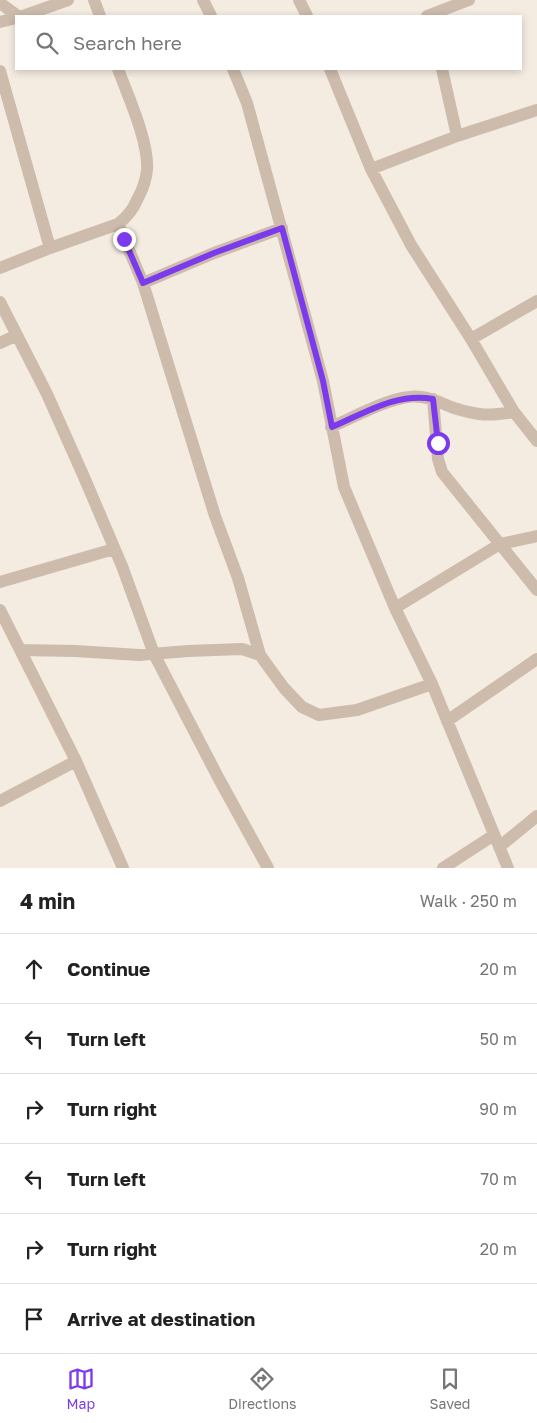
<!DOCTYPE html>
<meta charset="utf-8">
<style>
body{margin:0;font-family:"Golos Text",sans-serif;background:#f2f2f2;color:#222}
.stop{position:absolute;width:15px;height:15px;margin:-11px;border:4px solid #7c3aed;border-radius:50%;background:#fff}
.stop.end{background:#7c3aed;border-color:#fff;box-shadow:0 1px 5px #0008}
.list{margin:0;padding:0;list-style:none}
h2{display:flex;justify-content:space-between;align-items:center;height:65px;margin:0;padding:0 20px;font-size:21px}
h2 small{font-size:16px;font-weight:400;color:#767676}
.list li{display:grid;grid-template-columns:32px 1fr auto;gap:15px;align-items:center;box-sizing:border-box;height:70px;padding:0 20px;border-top:1px solid #e0e0e0}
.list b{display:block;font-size:19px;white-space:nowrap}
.list em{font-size:16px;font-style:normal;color:#767676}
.icon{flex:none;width:28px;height:28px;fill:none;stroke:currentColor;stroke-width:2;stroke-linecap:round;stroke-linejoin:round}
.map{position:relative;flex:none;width:537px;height:868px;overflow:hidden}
.search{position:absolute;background:#fff;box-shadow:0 2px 8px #0003;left:15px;right:15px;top:15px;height:55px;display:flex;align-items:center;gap:12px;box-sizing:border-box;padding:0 18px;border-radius:0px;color:#767676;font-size:19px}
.sheet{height:485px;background:#fff}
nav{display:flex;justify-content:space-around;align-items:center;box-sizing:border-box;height:70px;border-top:1px solid #e0e0e0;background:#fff;font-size:14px;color:#767676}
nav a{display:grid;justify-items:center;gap:2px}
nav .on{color:#7c3aed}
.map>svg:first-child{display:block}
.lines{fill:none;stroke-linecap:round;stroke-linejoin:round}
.street{stroke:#cdbbac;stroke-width:12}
.route{stroke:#7c3aed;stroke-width:6}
</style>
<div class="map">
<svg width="537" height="868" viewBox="0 0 537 868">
<rect width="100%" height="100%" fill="#f4ebe1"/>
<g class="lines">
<!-- street -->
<path class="street" d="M94,0l6,16
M203,0l8,16
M299,0l8,16
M0,3l18,13
M23,16l45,-16
M427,16l42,-16
M0,22l16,-4
M233,69l14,34 76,278 21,106 51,121 37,76 76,184
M330,69l41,100 40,76 60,94 43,73 23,29
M442,69l15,67
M0,71l50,177 -50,20
M371,169l86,-33 80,-26
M118,224l25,59 72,233 23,62 22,77 24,33 18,19 17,8 38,-5 75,-26
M50,248l68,-24c9,-7 15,-14 19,-24 5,-9 9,-20 10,-30 2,-28 -19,-74 -29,-101
M143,283l71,-30 68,-25
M0,302l47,92 37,83 38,89 32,88 65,125 49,89
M471,339l66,-38
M0,343l17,-8
M433,399l5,60 4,13 95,118
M331,427c24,-10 65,-34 90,-30 12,1 22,7 33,11 25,8 34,8 60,4
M0,582l114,-33
M395,608l105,-64 37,-8
M0,610l76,151 47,107
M20,650l55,1 64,4 49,-4 54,-2 18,6
M447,721l90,-62
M0,801l76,-40
M499,847l38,-31
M443,868l51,-33"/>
</g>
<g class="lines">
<!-- route -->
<path class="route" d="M124,239l19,44 71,-30 68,-25 41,153 9,46c33,-14 65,-35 101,-28l5,44"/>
</g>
</svg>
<div class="stop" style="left:438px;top:443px"></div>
<div class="stop end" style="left:124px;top:239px"></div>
<div class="search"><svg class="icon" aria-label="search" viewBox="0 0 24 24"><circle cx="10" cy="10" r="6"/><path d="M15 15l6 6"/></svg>Search here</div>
</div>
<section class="sheet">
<h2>4 min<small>Walk · 250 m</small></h2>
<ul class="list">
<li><svg class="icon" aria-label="ahead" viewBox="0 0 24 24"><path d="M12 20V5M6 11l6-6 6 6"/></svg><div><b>Continue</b></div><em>20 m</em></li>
<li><svg class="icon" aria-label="left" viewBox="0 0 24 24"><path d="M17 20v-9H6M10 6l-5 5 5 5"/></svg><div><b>Turn left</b></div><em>50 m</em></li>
<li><svg class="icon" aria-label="right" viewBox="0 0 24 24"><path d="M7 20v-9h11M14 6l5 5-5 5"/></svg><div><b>Turn right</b></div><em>90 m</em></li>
<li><svg class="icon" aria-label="left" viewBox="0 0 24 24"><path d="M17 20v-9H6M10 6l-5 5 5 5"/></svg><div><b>Turn left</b></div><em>70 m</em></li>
<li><svg class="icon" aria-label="right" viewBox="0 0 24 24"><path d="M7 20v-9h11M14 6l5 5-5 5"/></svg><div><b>Turn right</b></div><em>20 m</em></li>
<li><svg class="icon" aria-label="arrive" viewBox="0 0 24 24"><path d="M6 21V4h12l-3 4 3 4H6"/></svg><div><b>Arrive at destination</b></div></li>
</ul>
</section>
<nav>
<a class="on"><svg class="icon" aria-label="map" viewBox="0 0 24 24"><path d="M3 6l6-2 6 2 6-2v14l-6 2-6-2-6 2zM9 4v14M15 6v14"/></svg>Map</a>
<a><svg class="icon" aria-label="directions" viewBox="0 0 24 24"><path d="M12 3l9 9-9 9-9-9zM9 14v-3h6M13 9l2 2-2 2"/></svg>Directions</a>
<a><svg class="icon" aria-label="saved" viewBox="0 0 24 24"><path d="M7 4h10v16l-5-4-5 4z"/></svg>Saved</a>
</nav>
